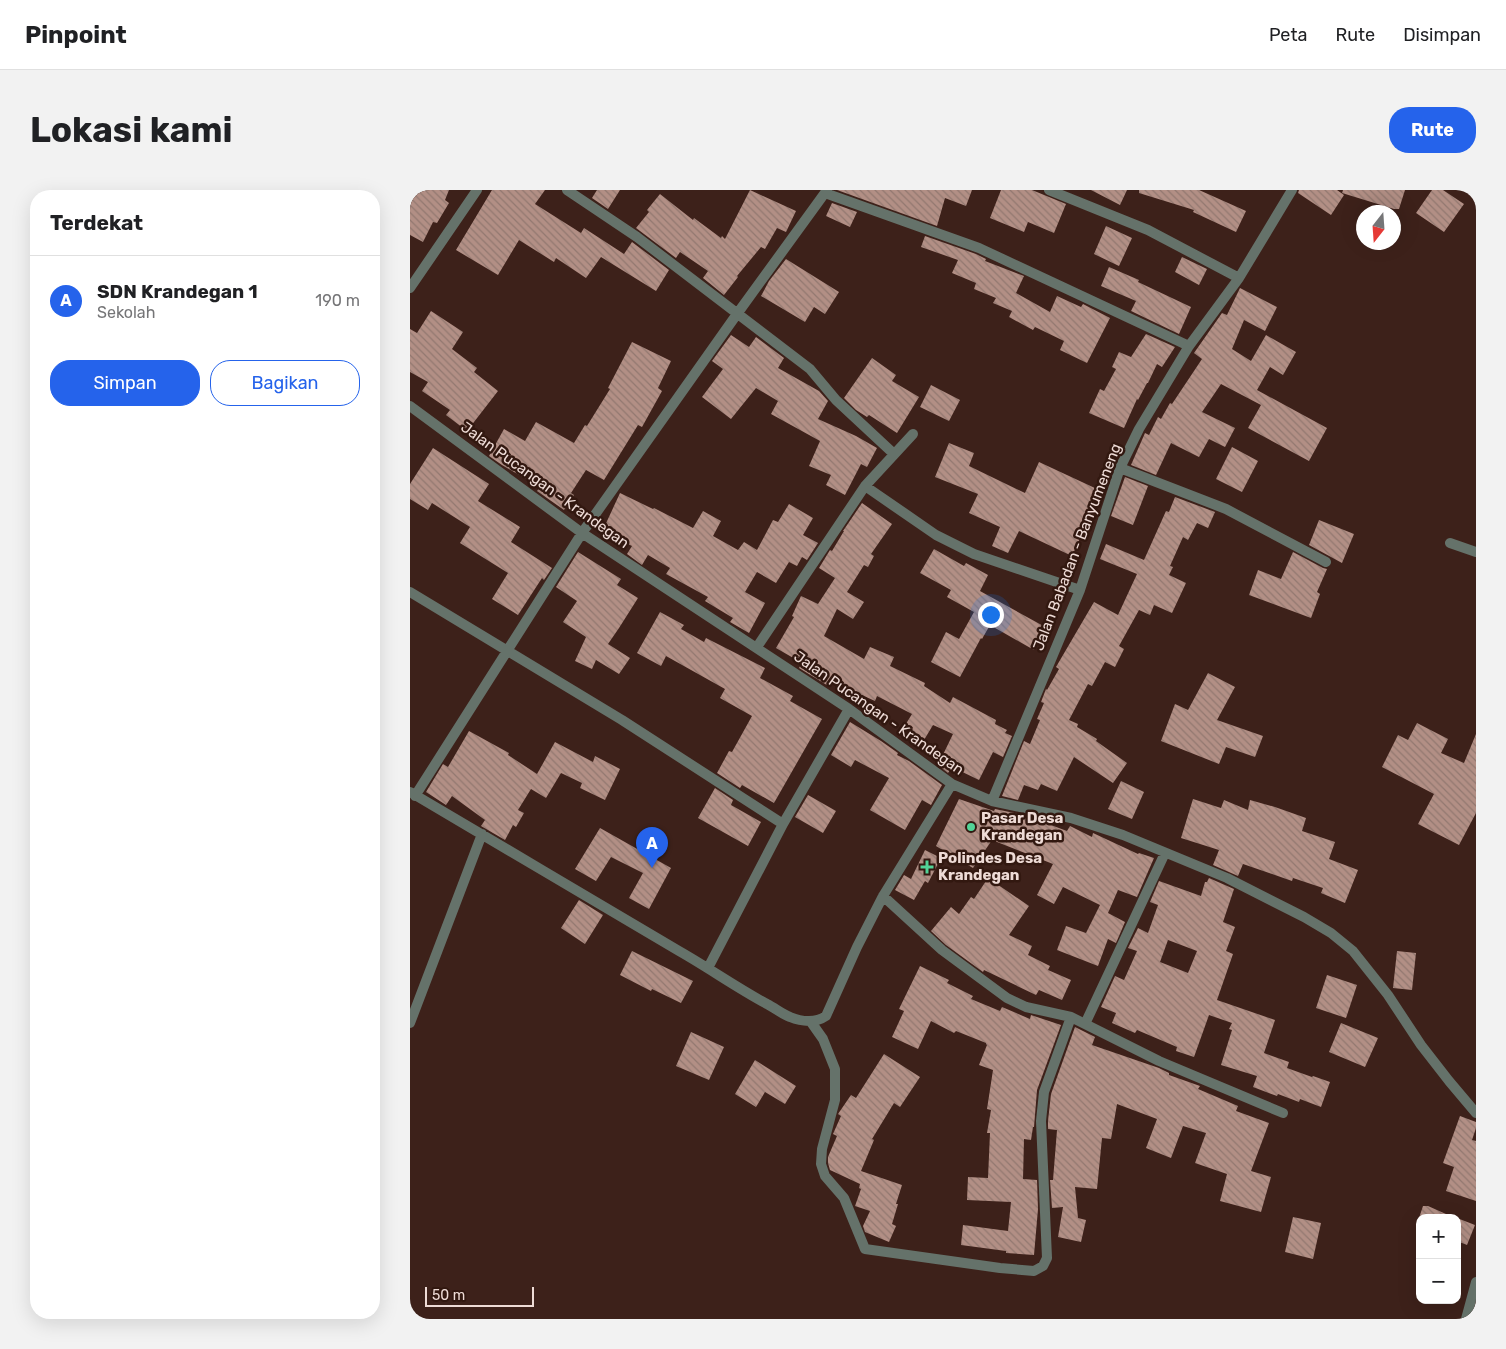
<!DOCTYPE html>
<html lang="id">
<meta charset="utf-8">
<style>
body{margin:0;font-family:Rubik,sans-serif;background:#f2f2f2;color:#202124}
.controls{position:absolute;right:15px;bottom:15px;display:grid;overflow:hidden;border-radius:10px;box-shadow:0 5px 20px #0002}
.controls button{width:45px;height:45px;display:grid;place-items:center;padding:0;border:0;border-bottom:1px solid #e0e0e0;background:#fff;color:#202124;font:25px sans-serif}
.compass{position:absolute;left:946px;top:15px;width:45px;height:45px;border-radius:50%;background:#fff;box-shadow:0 5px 20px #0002;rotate:197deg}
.scale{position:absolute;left:15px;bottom:12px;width:109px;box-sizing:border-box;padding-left:5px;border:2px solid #eedbd6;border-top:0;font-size:14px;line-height:18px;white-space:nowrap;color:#eedbd6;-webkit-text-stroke:4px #321810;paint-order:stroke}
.you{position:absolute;left:580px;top:424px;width:18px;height:18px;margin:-12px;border:4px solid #fff;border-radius:50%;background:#1a73e8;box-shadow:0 0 0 8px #1a73e833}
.badge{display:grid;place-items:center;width:32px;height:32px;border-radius:50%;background:#2563eb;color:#fff;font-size:16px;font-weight:700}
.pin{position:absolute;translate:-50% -41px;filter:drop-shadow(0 1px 2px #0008)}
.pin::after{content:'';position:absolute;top:26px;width:18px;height:15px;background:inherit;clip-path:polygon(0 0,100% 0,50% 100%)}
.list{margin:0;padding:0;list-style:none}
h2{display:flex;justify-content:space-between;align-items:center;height:65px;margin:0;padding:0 20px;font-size:21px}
h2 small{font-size:16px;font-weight:400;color:#757577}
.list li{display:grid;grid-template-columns:32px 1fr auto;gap:15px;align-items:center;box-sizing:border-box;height:90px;padding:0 20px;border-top:1px solid #e0e0e0}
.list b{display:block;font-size:19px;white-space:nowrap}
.list p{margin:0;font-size:16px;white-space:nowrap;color:#757577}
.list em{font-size:16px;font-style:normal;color:#757577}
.actions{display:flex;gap:10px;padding:15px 20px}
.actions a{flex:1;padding:11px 0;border:1px solid #2563eb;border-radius:20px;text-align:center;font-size:18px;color:#2563eb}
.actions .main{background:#2563eb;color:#fff}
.map{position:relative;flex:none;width:1066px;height:1129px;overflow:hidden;border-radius:20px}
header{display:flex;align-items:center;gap:30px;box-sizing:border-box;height:70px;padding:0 25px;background:#fff;border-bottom:1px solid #e0e0e0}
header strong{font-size:24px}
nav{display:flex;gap:28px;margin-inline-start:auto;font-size:18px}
.intro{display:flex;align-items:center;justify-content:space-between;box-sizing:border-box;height:120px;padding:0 30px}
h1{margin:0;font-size:35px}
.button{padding:12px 22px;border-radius:20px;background:#2563eb;color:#fff;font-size:18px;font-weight:700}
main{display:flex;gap:30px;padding:0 30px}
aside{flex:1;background:#fff;border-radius:20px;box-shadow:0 5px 20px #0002}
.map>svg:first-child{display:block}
.building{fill:url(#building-back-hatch);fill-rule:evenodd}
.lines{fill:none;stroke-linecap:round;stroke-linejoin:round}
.minor{stroke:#65726a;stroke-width:10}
.poi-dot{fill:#52d397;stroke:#321810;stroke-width:2}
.labels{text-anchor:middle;stroke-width:5;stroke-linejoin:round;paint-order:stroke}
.street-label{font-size:15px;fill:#eedbd6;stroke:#321810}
.poi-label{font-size:15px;font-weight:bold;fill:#eedbd6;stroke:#321810;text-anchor:start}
</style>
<header>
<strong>Pinpoint</strong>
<nav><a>Peta</a><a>Rute</a><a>Disimpan</a></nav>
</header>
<div class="intro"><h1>Lokasi kami</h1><a class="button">Rute</a></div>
<main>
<aside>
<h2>Terdekat<small></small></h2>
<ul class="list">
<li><span class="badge">A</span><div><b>SDN Krandegan 1</b><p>Sekolah</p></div><em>190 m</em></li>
</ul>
<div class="actions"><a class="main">Simpan</a><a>Bagikan</a></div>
</aside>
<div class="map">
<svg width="1066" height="1129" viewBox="0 0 1066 1129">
<defs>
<pattern id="building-back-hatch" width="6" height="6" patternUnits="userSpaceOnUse" patternTransform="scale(1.25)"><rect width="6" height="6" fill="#b28f85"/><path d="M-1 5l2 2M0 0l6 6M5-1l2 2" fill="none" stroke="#927870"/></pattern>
</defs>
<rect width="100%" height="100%" fill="#3d211a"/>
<!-- building -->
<path class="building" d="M0,0h39l-4,10 4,3 -12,20 -4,-1 -10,20 -13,-7z
M82,0h53l-10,14 46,29 3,-5 40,26 8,-12 37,28 -13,21 -55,-34 -15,21 -30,-20 -2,4 -35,-22 -21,35 -42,-25z
M187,0h23l-12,19 -16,-11z
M340,0l46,21 -10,21 -9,-4 -12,21 -4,-2 -24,29 1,1 -14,18 -21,-17 5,-7 -28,-19 -4,6 -40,-30 13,-16 -2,-2 13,-16 33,26 1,-2 27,20 1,-2 3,3z
M427,0h135l-6,16 -21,-8 -8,28z
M591,0h31l34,14 -12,29 -26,-11 -4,10 -34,-14z
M681,0h36l-7,15z
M729,0h60l47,21 -10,21 -43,-20 1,-2 -55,-17z
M889,0h38l7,5 -13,20 -33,-22z
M933,0h62l-6,19h-5l-52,-16z
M1022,0h11l21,14 -20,28 -28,-19z
M422,13l25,9 -7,15 -24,-11z
M696,36l26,12 -13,28 -25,-12z
M515,46l51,18 10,5 -1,2 39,15 -8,17 34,19 7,-16 24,11 2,-3 27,14 -23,45 -27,-13 4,-9 -29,-14 -2,3 -24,-13 3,-6 -19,-8 3,-5 -22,-9 2,-6 -24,-10 6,-13 -37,-13z
M772,67l25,12 -8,16 -24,-13z
M376,69l53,33 -14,22 -11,-7 -9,15 -44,-26 8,-15z
M699,77l30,13 -1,2 53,25 -12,27 -48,-23 5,-10 -35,-15z
M830,98l37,19 -12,24 -21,-11 -12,29 19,12 15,-26 30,17 -13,23 -13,-8 -13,23 70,38 -18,33 -61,-33 13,-23 -40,-21 -19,28 33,16 -10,19 -16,-8 -10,18 -28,-14 -15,32 -25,-10 14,-32 4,2 9,-18 3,2 9,-16 2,1 30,-45 -8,-6 28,-40 5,2z
M21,121l32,21 -11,17 25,19 -3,4 24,19 -31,40 -21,-16 4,-5 -28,-19 6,-9 -18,-10v-43l7,4z
M736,144l29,13 -13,20 -5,-3 -9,19h-1l-9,17 -1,-1 -13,29 -35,-15 11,-24 4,2 12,-22 -4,-2 7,-15 12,5z
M321,145l18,12 7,-10 28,21 -6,10 41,23 9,10 -10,18 38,17 21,12 -10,19 -6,-3 -16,31 -19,-10 5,-10 -22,-9 11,-25 -49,-27 7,-13 -22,-13 -25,31 -29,-22 21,-28 -11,-8z
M222,152l39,19 -13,27 4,3 -20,36 -4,-2 -34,55 -18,-10 -15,23 3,2 -10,15 -27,-19 3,-4 -38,-22 -13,-9 15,-27 21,12 11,-19 38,21 11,-18 2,1 23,-37 -2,-1z
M462,168l24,17 -4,6 27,16 -22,36 -28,-18 -2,2 -11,-7 -12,-12z
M521,195l29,15 -11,21 -29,-14z
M539,253l25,10 -5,13 56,27 14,-31 58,27 -15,34 4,2 -14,31 -53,-25 -11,22 -16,-7 8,-19 -31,-14 9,-19 -43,-17z
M822,257l26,14 -16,31 -26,-13z
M23,258l56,36 -11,17 42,26 -9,15 41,26 -8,12 -2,-2 -24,37 -26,-16 16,-26 -48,-30 10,-16 -38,-24 -4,7 -18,-11v-15z
M715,287l23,9 -15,39 -22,-9z
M210,303l33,16 1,-1 39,20 10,-17 18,10 -8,15 25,14 6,-8 13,8 16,-30 5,2 11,-18 24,14 -10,17 15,8 -11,17 -5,-3 -5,9 -8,-4 -13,21 -19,-11 -12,20 20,11 -16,30 -19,-11 3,-4 -28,-17 3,-4 -42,-23 4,-6 -22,-13 -6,10 -15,-11 5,-8 -30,-14z
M765,307l40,15 -7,16 -11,-5 -9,17 -5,-3 -13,29 3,1 -4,8 17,8 -14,30 -18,-8 -4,10 -11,-5 -20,36 5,3 -9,18 -10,-5 -13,24 -4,-2 -19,36 9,4 -1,3 20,12 -1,2 31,22 -14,20 -39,-26 -17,34 -16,-7 -3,6 -14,-5 -6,15 -16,-4 22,-55 6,3 10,-24 -3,-1 7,-16 -3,-1 5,-13 1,1 12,-21 -3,-2 38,-65 24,13 19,-41 -37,-15 6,-15 38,16 22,-49 3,1z
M452,313l30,21 -21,30 3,2 -6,11 -4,-2 -17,27 17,10 -11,17 -16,-10 -13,27 40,23 6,-12 24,10 -4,9 35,17 -1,3 26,17 3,-6 43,23 -1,4 12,6 -2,3 7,3 -9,21 -10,-5 -14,28 -27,-13 -4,6 -10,-8 15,-31 -20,-9 -9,15 -20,-13 8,-13 -35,-18 -2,5 -42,-19 -3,5 -31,-19 3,-5 -26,-15 18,-31 -2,-1 9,-20 17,8 17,-26 -16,-10 11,-18 2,1 12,-20h-1z
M909,330l35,14 -12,29 -33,-18z
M524,359l30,17 2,-3 22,12 -8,16 67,37 -13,22 -44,-25 -8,14 -1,-1 -21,39 -29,-15 15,-30 13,7 15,-27 -27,-15 4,-7 -31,-17z
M168,362l43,27 -4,6 21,13 -19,30 -11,16 22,14 -11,16 -23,-14 -4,9 -17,-8 11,-24 -23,-15 14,-21 -21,-14z
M883,362l30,16 4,1 -10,23 3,2 -9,24 -62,-23 9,-25 23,9z
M250,422l24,13 -3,4 23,13 2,-4 59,30 -5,10 33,18 -3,5 32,18 -48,84 -32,-18 -2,3 -23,-15 12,-22 3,1 20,-36 -32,-18 5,-9 -59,-33 -5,10 -24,-13z
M798,483l27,14 -18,33 46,16 -8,21 -29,-10 -7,17 -58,-23 14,-37 13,6z
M440,532l31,19 17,12 -1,2 12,6 33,24 -11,20 -9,-5 -17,30 -35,-20 19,-32 -34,-18 -4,7 -20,-12z
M1007,533l31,16 -7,14 23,10 12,-29v79l-17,32 -41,-21 16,-30 -52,-27 16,-32 10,5z
M59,541l40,22 -1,2 29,19 18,-32 38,20 2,-6 25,13 -15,31 -25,-12 2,-5 -21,-10 -15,25 -15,-9 -13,21 6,3 -8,14 -3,-2 -8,15 -24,-14 4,-6 -33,-24 -6,9 -20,-13 17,-28 5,3z
M711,591l23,11 -12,27 -24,-10z
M305,598l18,12 -2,5 30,17 -13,24 -50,-28z
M398,605l28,16 -13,22 -28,-16z
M549,609l35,12 1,-2 29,6 43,16 3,-5 22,11 1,-4 45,21 1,-1 15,5 -17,39 -19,-7 -10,23 17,9 -9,21 -8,-4 -10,27 -41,-16 9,-24 20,7 14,-28 -37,-18 -9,17 -17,-9 16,-31 -61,-24 -19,28 -37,-22z
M783,609l28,9 3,-8 24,10 2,-10 25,7 31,11 -4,13 33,11 -6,17 29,11 -13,33 -24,-10 2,-5 -30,-10 -1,3 -49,-17 -5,12 -25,-11 6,-15 -38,-12z
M190,638l71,40 -22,41 -20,-11 14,-25 -32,-16 -15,24 -21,-12z
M515,660l16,8 -13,25 -3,-2 -11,19 -19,-10 9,-15 7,4z
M578,688l41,28 -20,29 23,11 -4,9 22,11 -2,4 23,10 -9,20 -23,-10 -3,5 -52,-25 -1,2 -37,-27 -15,-14 20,-24 8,7 12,-17 3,2z
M799,688l25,11 -11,33 12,5 -9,24 7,3 -16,46 58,20 -11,33 25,9 -2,6 25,9 1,-1 17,6 -9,25 -21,-8 -1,3 -21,-8 -1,2 -24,-9 4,-11 -36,-11 11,-35 -3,-1 3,-6 -23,-8 -15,42 -18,-6 1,-4 -40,-17 -2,3 -23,-10 4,-10 -15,-6 14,-31 9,4 13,-29 -9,-3 10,-20 10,5 10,-28 -8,-3 9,-21 42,15 4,-14h2zM758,750l29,11 -9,22 -28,-11z
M169,710l24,15 -18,29 -24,-16z
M222,761l61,30 -12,22 -29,-14 -1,2 -31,-16z
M987,761l19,2 -4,37 -19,-2z
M510,776l29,14 -2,3 26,13 -2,3 29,12 2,-4 28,12 1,-4 30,10 -24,65 -3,37h-1l-2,13 -7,-1 -1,40 14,1 1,29 -4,46 -28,-2v-2l-45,-6 2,-20 45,6 3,-29 -44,-2 1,-23 20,1 2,-45h-3l4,-23 -4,-1 6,-39 -14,-5 8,-20 -1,-1v-1l-30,-12 -2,2 -23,-12 -13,28 -26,-12 12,-26 -5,-2z
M917,785l30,10 -11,33 -30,-10z
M931,833l37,15 -13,29 -36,-15z
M665,837l20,10 -3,8 67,23 10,5v2l31,11 -2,3 40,17 -2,5 33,12 -18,48 20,6 -10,35 -41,-11 7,-27 -32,-11 11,-30 -23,-7 -12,32 -25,-10 11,-29 -40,-15 -6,35 -9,-1 -5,51 -22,-2 3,31 8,2 -5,22 -23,-5 5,-30 -11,1 -2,-28h3l4,-50 -9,-1v-8l3,-27z
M281,842l33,15 -15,33 -33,-14z
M474,864l36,23 -20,30 -6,-4 -22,36 2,1 -13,31 41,14 -6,19h2l-6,20 4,2 -7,16 -24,-10 -2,-6 7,-15 -15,-5 6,-17 -2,-1 1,-4 -30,-14 -2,-7v-6l9,-21 -4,-2 8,-18 -3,-2 13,-19 5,3z
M345,870l41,26 -11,18 -20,-12 -9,15 -21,-13z
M1050,926l16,6v6l-4,12 4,1v60l-30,-10 8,-24 -11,-4z
M1013,1016h5l27,12h-36z
M883,1027l28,6 -8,36 -28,-7z
M1047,1028l18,7 -8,20 -10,-4z"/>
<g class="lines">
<!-- minor -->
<path class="minor" d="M157,0l70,47 173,132 26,31 58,54
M639,0l99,40 91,48
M415,3l154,55 210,98
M0,98l67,-98
M0,216l172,127 267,176 103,75 40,17 79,17 52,17 104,43 77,39 27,16 22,18 35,44 33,50 28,36 27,32
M710,278l106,41 100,53
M455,296l71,49 38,19 106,36
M1040,353l26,9
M0,402l212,128 161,104
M347,457l108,-161 48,-52
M0,602c90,53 179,106 269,159 30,17 58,37 88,53 8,4 15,10 23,13 12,5 26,6 36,-1l31,-69 26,-51 69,-112
M5,606l167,-263 155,-219 90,-124
M582,611l88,-211 40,-122 19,-39 50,-83 50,-68 53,-88
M473,706l59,54 65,48 19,9 45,10 88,44 124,52
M298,778l75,-144 66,-115
M401,832l12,17 12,30v31l-13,49 -1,15 4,12 19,22 21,51 135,19 34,3 9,-5 4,-8 -6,-137 3,-29 27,-75
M0,833l72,-189
M675,834l80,-171
M1056,1129l10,-37"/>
</g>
<!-- markers -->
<g class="poi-dot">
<circle cx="561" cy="637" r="5"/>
<path d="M514.5 669.5h5v5h5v5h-5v5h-5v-5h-5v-5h5z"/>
</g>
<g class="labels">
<!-- street labels -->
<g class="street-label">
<text transform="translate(135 295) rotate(36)" y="5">Jalan Pucangan - Krandegan</text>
<text transform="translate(667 357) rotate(-69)" y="5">Jalan Babadan - Banyumeneng</text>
<text transform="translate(469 523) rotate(35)" y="5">Jalan Pucangan - Krandegan</text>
</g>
<!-- poi labels -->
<g class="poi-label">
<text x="571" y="633">Pasar Desa<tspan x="571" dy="17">Krandegan</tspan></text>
<text x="528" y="673">Polindes Desa<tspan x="528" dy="17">Krandegan</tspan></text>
</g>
</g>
</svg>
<div class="controls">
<button>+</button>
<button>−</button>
</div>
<svg class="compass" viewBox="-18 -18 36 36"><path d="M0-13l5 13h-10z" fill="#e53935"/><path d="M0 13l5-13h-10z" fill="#757577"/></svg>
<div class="scale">50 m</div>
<div class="you"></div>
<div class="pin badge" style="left:242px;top:678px">A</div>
</div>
</main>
